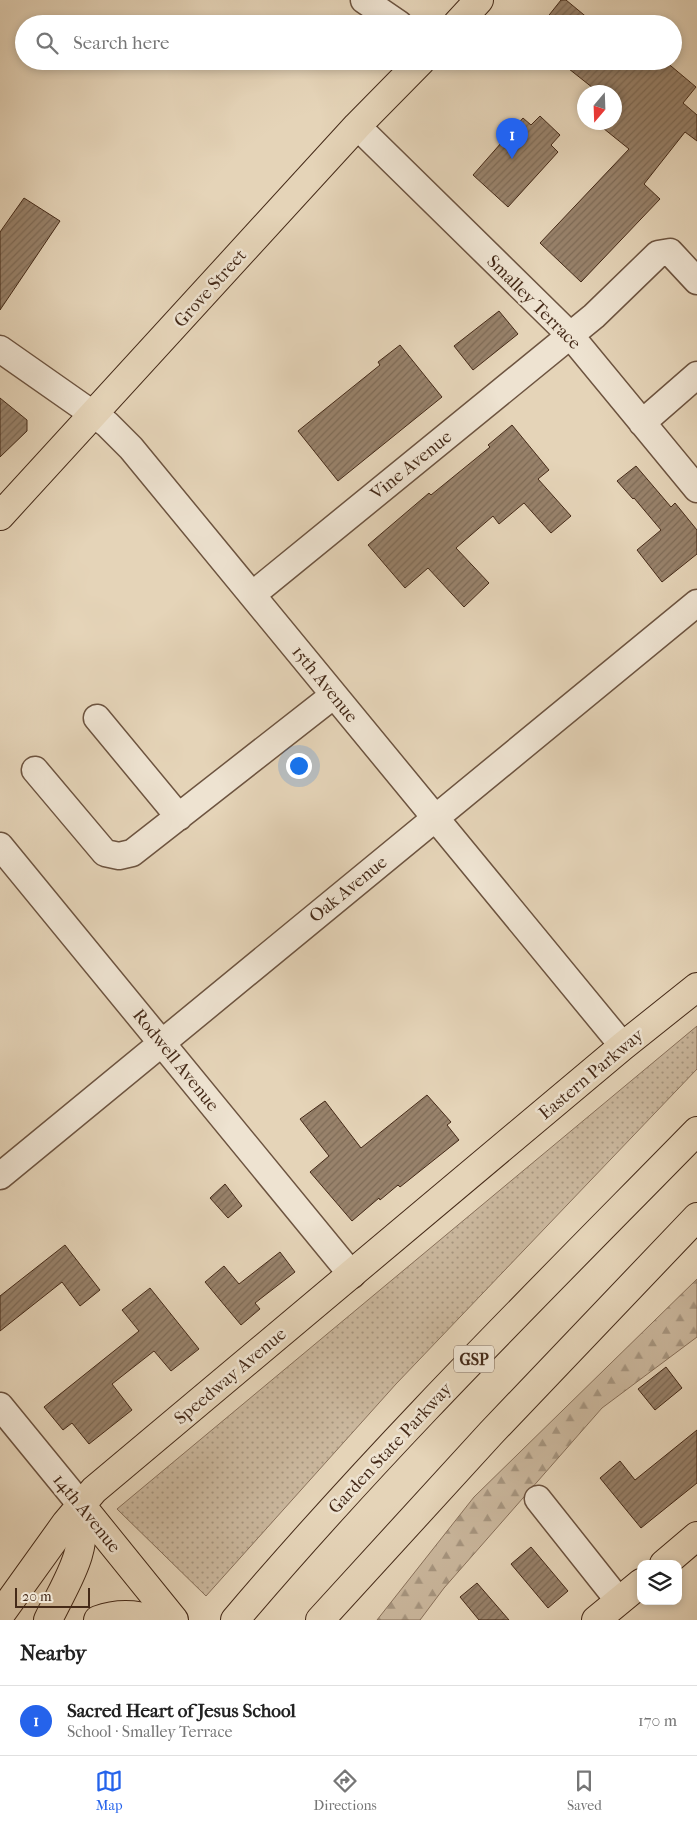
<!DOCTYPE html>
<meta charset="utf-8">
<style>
body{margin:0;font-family:"IM FELL French Canon",serif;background:#f2f2f2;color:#222}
.controls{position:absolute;right:15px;bottom:15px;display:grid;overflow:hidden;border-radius:10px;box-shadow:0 2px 8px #0003}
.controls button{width:45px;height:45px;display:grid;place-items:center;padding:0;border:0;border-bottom:1px solid #e0e0e0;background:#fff;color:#222;font:25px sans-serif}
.compass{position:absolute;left:577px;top:85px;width:45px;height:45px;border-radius:50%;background:#fff;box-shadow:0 2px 8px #0003;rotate:199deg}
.scale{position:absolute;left:15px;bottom:12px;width:75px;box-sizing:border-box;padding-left:5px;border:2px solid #452a18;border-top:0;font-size:14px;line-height:18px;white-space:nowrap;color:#452a18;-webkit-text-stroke:4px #eee3d1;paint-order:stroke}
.you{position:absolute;left:298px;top:765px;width:18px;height:18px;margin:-12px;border:4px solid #fff;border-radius:50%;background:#1a73e8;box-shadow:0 0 0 8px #1a73e833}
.badge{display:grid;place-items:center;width:32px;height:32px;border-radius:50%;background:#2563eb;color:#fff;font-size:16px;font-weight:700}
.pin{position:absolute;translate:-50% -41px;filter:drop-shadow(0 1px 2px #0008)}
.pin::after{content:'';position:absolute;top:26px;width:18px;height:15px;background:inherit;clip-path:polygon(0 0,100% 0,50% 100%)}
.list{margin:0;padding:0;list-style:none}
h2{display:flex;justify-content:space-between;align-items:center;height:65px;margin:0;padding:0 20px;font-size:21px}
h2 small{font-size:16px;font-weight:400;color:#767676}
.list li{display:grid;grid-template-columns:32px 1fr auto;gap:15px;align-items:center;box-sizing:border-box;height:70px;padding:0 20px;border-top:1px solid #e0e0e0}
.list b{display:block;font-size:19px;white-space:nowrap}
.list p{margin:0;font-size:16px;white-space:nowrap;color:#767676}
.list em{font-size:16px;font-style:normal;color:#767676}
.icon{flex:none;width:28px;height:28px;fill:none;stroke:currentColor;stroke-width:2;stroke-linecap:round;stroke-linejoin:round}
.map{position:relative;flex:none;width:697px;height:1620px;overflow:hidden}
.search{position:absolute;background:#fff;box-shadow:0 2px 8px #0003;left:15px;right:15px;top:15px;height:55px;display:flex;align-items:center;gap:12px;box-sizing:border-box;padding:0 18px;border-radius:28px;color:#767676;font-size:19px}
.sheet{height:135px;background:#fff}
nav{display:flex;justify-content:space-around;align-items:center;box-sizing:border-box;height:70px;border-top:1px solid #e0e0e0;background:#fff;font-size:14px;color:#767676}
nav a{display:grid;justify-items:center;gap:2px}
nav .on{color:#2563eb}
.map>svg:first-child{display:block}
.grass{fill:url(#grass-dots);stroke:#88705a}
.forest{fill:url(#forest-firs);stroke:#88705a}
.building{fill:url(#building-hatch);stroke:#452a18}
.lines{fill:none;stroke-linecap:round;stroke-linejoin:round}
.minor-casing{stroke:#6d5440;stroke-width:29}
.major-casing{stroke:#452a18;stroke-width:30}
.highway-casing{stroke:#452a18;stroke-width:30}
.minor{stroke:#eee3d1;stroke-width:26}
.major{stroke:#e5d4b8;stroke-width:28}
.highway{stroke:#e5d4b8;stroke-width:28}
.labels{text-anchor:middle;stroke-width:5;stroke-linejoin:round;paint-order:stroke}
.shield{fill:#eee3d1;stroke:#786250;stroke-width:1}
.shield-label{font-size:16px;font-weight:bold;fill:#452a18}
.street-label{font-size:18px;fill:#452a18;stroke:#eee3d1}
</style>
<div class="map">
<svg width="697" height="1620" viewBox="0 0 697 1620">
<defs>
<pattern id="grass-dots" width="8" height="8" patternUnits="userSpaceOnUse" patternTransform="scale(1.25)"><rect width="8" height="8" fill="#cab79d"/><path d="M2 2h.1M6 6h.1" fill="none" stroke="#a6957f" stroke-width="1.8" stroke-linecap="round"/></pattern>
<pattern id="forest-firs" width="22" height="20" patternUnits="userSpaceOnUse" patternTransform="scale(1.25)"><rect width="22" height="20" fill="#cab79d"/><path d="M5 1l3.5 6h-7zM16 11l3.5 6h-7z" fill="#a6957f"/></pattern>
<pattern id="building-hatch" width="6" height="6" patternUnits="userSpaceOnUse" patternTransform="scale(1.25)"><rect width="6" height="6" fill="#98826b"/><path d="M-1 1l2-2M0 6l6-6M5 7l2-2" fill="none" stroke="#7e6b57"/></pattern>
</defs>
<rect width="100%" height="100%" fill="#e5d4b8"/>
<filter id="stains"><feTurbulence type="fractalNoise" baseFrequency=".004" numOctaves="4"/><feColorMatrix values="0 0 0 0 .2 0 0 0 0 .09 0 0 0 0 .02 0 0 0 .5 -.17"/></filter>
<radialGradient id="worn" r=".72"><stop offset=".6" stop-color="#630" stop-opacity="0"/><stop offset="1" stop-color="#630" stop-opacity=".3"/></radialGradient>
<!-- grass -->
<path class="grass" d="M697,1026v43l-301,315 -190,212 -89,-87z"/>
<!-- forest -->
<path class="forest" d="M697,1279v58l-95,71 -158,180 -24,32h-43l97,-123z"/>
<!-- building -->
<path class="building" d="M561,0h5l29,24h-53z
M559,61h106l31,26 -13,16 14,12v26l-12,-9 -41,52 16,15 -79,83 -41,-39 89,-94 -31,-25 16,-2v-30h-16z
M540,116l20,19 -9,10 7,7 -50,55 -35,-32 50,-57 8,7z
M24,198l36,23 -60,89v-78z
M499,311l19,23 -45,36 -19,-24z
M400,345l42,52 -104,84 -40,-50 82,-66 -2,-3z
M0,398l27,22v11l-27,26z
M512,425l37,45 -11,9 33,37 -20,17 -27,-30 -25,21 -6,-8 -37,32 33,35 -25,24 -36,-39 -23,20 -37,-43 61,-52 2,2 59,-48 -2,-2z
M636,466l35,41 4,-4 22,27v24l-35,28 -25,-32 24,-20 -27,-32 -1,1 -16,-18z
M427,1095l24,27 -4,3 12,15 -59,47 -2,-2 -18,15 -1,-2 -27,23 -42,-49 19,-16 -29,-37 25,-18 36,47z
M225,1184l17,22 -14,12 -18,-20z
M65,1245l35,45 -20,16 -18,-24 -62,49v-35z
M280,1252l15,20 -40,31 5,6 -19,16 -36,-43 19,-16 15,18z
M150,1288l49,61 -28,22 -17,-20 -42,33 20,26 -43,34 -17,-21 -9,7 -19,-23 95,-76 -17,-21z
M666,1367l16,21 -27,22 -17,-21z
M697,1430v53l-56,45 -41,-50 20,-17 15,19z
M531,1547l37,44 -20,17 -37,-44z
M477,1583l32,37h-30l-19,-23z"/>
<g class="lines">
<!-- minor casing -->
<g class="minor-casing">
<path id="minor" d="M364,0l35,24
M357,126l213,209 127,154
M0,349l107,75 24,24 492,598
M642,423l55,-48
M252,595l342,-279 64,-62 12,-2 27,29
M97,718l82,99
M35,770l70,83 14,3 13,-3 202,-158
M0,846l352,429
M0,1176l697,-573
M0,1406l81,99
M538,1499l81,102"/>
</g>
<!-- major casing -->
<g class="major-casing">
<path id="major" d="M457,24l22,-24
M0,516l357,-390 64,-65
M81,1505l93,115
M664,1564l33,-28
M0,1615l66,-92 28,-33 529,-444 74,-59
M596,1620l45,-37"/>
</g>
<!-- highway casing -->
<g class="highway-casing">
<path id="highway" d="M48,1620c20,-42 40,-66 33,-115
M98,1620c19,-7 36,-7 56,0
M235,1620c145,-171 305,-329 462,-489
M320,1620l171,-187 206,-216"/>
</g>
<!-- minor -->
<use href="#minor" class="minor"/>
<!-- major -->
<use href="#major" class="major"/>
<!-- highway -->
<use href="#highway" class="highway"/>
</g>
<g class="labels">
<!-- shield labels -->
<rect class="shield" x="454" y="1345.5" width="40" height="27" rx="4"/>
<g class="shield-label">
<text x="474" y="1365">GSP</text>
</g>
<!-- street labels -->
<g class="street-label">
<text transform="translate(210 288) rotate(-48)" y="6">Grove Street</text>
<text transform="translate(534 302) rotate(45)" y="6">Smalley Terrace</text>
<text transform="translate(411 465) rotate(-39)" y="6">Vine Avenue</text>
<text transform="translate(325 684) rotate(51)" y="6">15th Avenue</text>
<text transform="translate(348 889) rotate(-39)" y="6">Oak Avenue</text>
<text transform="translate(176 1060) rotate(51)" y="6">Rodwell Avenue</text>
<text transform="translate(591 1074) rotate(-40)" y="6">Eastern Parkway</text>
<text transform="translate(230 1376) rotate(-40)" y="6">Speedway Avenue</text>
<text transform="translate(390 1448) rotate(-47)" y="6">Garden State Parkway</text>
<text transform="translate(87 1513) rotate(51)" y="6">14th Avenue</text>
</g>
</g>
<rect width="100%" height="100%" filter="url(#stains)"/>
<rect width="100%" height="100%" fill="url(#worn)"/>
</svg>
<div class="controls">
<button><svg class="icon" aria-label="layers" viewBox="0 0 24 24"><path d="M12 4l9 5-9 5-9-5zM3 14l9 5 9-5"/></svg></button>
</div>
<svg class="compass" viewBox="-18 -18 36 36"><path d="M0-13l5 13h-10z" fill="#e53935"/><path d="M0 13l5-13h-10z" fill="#767676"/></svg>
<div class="scale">20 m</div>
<div class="you"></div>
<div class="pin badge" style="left:512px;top:159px">1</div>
<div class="search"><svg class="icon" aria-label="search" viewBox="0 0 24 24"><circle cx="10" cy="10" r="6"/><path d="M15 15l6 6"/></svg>Search here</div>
</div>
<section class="sheet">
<h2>Nearby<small></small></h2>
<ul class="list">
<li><span class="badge">1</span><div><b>Sacred Heart of Jesus School</b><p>School · Smalley Terrace</p></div><em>170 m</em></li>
</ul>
</section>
<nav>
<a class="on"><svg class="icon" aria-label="map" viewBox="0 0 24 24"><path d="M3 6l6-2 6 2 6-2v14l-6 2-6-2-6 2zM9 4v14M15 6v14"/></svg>Map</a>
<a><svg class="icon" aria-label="directions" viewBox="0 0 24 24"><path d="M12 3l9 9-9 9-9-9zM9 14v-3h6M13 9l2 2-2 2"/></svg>Directions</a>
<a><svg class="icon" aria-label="saved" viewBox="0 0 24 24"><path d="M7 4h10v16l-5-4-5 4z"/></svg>Saved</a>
</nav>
